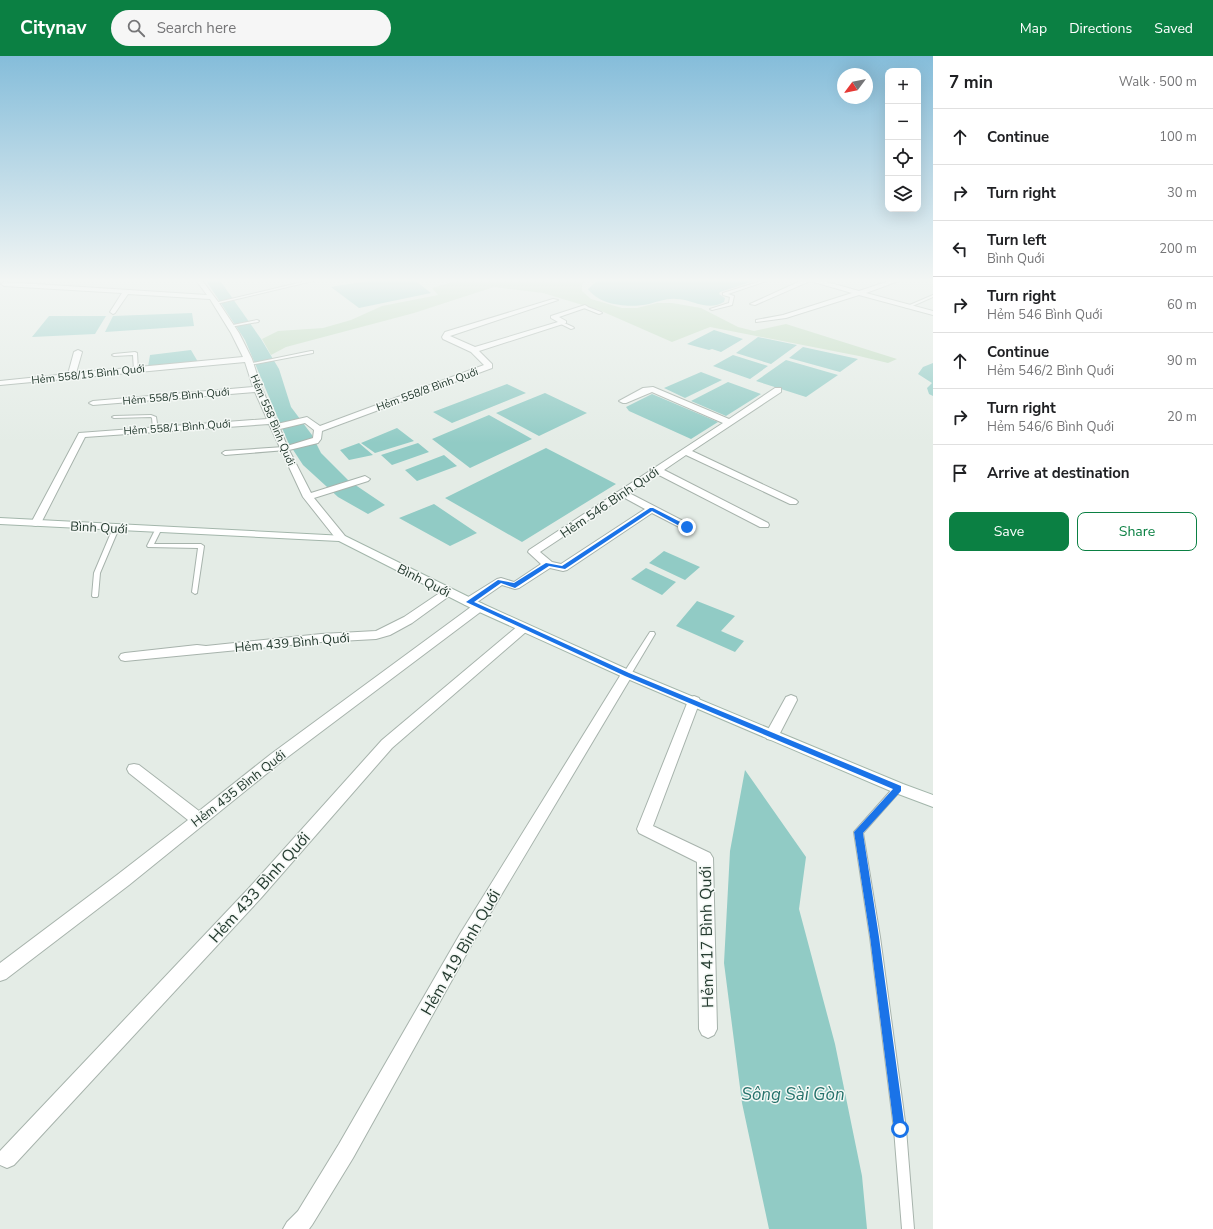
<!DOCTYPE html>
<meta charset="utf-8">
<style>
body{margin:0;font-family:"Nunito Sans",sans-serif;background:#f6f6f6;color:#202124}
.controls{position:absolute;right:12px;top:12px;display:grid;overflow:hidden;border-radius:8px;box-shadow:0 4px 16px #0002}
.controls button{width:36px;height:36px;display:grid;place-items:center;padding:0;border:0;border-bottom:1px solid #e0e0e0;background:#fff;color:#202124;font:20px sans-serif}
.compass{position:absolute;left:837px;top:12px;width:36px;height:36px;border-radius:50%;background:#fff;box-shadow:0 4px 16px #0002;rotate:238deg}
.stop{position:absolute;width:12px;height:12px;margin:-9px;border:3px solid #1a73e8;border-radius:50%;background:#fff}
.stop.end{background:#1a73e8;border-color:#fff;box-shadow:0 1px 4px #0008}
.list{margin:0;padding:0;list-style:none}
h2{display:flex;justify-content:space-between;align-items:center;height:52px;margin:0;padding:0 16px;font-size:17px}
h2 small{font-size:13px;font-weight:400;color:#757577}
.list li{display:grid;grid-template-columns:26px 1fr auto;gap:12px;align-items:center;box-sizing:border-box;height:56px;padding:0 16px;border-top:1px solid #e0e0e0}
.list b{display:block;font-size:15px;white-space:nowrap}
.list p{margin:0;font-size:13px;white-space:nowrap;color:#757577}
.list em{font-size:13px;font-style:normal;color:#757577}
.actions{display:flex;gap:8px;padding:12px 16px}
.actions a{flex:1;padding:9px 0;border:1px solid #0b8043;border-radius:8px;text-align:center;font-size:14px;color:#0b8043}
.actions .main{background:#0b8043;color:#fff}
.icon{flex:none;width:22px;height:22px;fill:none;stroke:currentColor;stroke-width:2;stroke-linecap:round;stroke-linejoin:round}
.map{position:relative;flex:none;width:933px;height:1173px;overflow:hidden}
header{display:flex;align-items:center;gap:24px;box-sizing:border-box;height:56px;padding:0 20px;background:#0b8043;color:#fff}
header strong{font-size:19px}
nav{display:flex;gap:22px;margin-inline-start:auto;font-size:14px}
.search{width:280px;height:36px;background:#f6f6f6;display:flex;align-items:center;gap:10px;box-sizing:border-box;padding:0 14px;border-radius:22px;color:#757577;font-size:15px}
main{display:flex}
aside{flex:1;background:#fff}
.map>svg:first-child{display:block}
.green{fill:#bfdbbf}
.water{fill:#91cbc5}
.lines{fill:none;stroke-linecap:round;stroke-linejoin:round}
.service-casing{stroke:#a7b3ac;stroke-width:2}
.minor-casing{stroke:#a7b3ac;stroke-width:2}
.secondary-casing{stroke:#a3b6ab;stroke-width:2}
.service{fill:#fff;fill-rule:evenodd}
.minor{fill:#fff;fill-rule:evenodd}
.secondary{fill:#fff;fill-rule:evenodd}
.route{fill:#1a73e8}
.labels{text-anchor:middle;stroke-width:3;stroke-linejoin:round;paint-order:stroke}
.far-street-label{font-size:11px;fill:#253b30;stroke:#f4f8f5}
.street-label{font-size:13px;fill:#253b30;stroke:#f4f8f5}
.near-street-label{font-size:16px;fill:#253b30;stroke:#f4f8f5}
.near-water-label{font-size:17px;font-style:italic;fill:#25716b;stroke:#f4f8f5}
</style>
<header>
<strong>Citynav</strong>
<div class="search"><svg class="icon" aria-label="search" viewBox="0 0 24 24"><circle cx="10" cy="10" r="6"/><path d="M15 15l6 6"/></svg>Search here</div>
<nav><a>Map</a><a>Directions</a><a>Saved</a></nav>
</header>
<main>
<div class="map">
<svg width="933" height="1173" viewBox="0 0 933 1173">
<rect width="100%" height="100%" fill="#e4ece6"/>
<!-- green -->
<path class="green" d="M462,223h125l-5,6v6l9,8 31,9h15l20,-5h15l29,5 37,19 16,4 32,-7 111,35 -9,4 -29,-7 -149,-29 -38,15 -73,-32 -56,-17 -49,-6 -80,26 -128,34 -15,8 -9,-16 16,-8 45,-3 28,-8 31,-14 56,-11 -6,-7z"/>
<!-- water -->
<path class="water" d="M205,223h14l42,60 18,30 12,38 21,28 9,18 27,27 37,25 -17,9 -30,-17 -35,-32 -15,-23 -43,-102z
M379,223h34l18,14 -72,15 -28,-21z
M599,223h161l-40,13 -1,2 6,4 -1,4c-17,10 -31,-3 -48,-3 -9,-1 -19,3 -27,5 -19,4 -49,2 -61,-15z
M192,257l2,13 -89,6 8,-16z
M49,260h57l-11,18 -63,3z
M714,274l29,9 -22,13 -9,-3 -3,1 -22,-6z
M758,281l39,8 -26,19 -35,-11z
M803,291l55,12 -18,13 -51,-14z
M191,294l7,12 -50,5 2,-12z
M733,299l35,11 -18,13 -37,-13z
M786,304l52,15 -32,22 -50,-16z
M933,307v33l-4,-2 -2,-6 5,-5 -14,-9 5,-7z
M701,316l21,8 -37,18 -21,-10z
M728,326l33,12 -35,22 -35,-15z
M507,328l19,9 -74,30 -19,-11z
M545,337l42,20 -48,23 -43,-23z
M652,338l66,28 -27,17 -62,-28 -3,-4z
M489,359l43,24 -62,29 -38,-29z
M397,372l17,13 -39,12 -14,-10z
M359,387l14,12 -24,5 -9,-10z
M418,387l11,9 -37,13 -11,-10z
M546,392l70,36 -94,58 -77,-44z
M444,399l13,11 -40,15 -12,-11z
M434,448l43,29 -27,13 -51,-28z
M664,495l36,16 -15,13 -36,-17z
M646,512l30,14 -14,13 -31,-16z
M697,545l38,15 -14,15 23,10 -9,11 -59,-26z
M745,714l61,87 -7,52 36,135 27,132 5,53h-98l-27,-126 -18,-140 6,-112z"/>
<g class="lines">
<!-- service casing -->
<g class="service-casing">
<path id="service" d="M315,223h6l-105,25 -2,-1z
M767,223h5l-44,15 6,2 -2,9 -20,5 -2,-1 19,-6 1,-6 -7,-2v-2z
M933,239v2l-25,11 -3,-1z
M585,250l16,6 1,1 -3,1 -15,-6v-2z
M257,264l2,1 -1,1 -28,5 -2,-1z
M562,266l11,5 1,1 -3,1 -10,-5 -1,-1z
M311,295h2v2l-63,12 -2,-1z
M135,296l2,1 1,17 -2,1 -2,-1 -1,-15 -19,1 -2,-1 2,-1z
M151,359l5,2 2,13 -5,-1 -1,-11 -1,-1 -37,1 -2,-1 2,-1z
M284,391l2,1v2l-61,5 -3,-2 3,-2z
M116,470l3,2 -19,45 -2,23 -1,1h-4l-1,-1 2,-23 19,-45z
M158,472l3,2 -7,14h47l3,2 -7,47 -2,1 -3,-2 6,-44 -50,-1 -1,-1 8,-16z
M650,576h4l1,2 -25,42h-6l-1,-2z
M898,729l3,1 1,2 -1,2 -38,43 17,104 26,192 8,100h-12l-8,-100 -24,-192 -16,-105 41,-46z"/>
</g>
<!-- minor casing -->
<g class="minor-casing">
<path id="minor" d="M195,223h6l18,24 20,30 13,26 8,25 17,40 30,-7 13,9 164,-61 -13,-13 -28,-13 -1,-2 3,-5 108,-33 5,1 -108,36 25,11 83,-25 -7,-4v-2l34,-11 3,2 -29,10 7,4v2l-87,28 13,13v4l-170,63 -1,8 -3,4 -29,7 22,43 54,-17 5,3 -2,2 -54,17 31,38 1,2 -1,2h-8l-34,-43 -34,-73 -184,13 -44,86 -5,3 -4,-1 -1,-2 48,-90 188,-14 -12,-27 -162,13 -4,-2 4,-2 160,-14 -8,-25 -245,23v-4l68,-7 6,-22 4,-2 4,2 -6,21 167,-16 -12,-24 -21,-34 -82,-5 -13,19 -2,1 -3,-2 12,-19 -118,-7 -3,-2 3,-2 203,13zM305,367l9,7 -1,8 -26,8 -7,-17z
M805,223h11l43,12 36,-12h9l-38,14 67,18v4l-74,-20 -73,23 -30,4v-2l27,-5 69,-22 -42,-12 -55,24 -5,-1z
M653,331l76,32 46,-31h6v4l-89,59 104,49 2,2 -2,2h-6l-104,-49 -22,15 104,53 1,2 -1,2h-8l-103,-53 -28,19 62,32 1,2 -1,2h-8l-31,-16 -85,57 -4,1 -13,-3 -31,20 -4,1 -13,-4 -29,20h-8l-2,-3 2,-3 32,-20 4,-1 13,4 27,-18 -13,-12 1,-2 194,-127 -71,-31 -26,11h-3l-4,-2 24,-13zM623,441l22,12 -84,55 -9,-2 -12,-10z
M448,532l4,2 2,2 -2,2 -40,29 -22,12 -14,4 -55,3 -196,19 -4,-1 -2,-3 2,-3 4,-1 72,-8 9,1 115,-12 55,-3 28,-14 40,-27z
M479,547l4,1 2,3 -2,3 -202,152 -152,123 -123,94 -6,2v-18l117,-88 71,-55 -59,-47 -2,-4 2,-4 5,-1 5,1 60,46 72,-57 204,-150z
M523,568l4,1 2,3 -2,3 -135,117 -131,150 -247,267 -7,3 -7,-3v-14l249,-263 133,-148 137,-115z
M627,614l4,1 2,3 -161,270 -119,214 -41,67 -3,4h-26l4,-7 11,-11 41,-67 121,-210 163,-263z
M791,639l5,2 1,3 -18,35 -2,4 -5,1 -5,-1 -2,-4 21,-38z
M694,640l5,2 1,3 -47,125 57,27 3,5 4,171 -3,6 -6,3 -6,-3 -3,-6 -2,-167 -58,-29 -2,-4 51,-128 1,-3z"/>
</g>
<!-- secondary casing -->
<g class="secondary-casing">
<path id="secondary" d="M0,462l345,18 138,68 148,67 272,113 30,11v12l-40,-15 -270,-115 -148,-67 -136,-69 -339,-17z"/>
</g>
<!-- service -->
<use href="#service" class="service"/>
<!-- minor -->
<use href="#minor" class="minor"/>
<!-- secondary -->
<use href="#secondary" class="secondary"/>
</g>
<!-- sky -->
<linearGradient id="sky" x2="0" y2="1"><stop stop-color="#85bdda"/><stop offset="0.58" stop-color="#f3f6f4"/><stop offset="1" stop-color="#f3f6f4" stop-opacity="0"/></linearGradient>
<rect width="933" height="387" fill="url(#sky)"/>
<!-- route -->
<path class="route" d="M650,452h3l37,19 -5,2 -33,-18 -87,58 -16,-3 -34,22 -14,-5 -27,19 155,71 272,113v5l-38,42 16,104 26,192 -2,4 -3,2 -4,-2 -2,-4 -24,-192 -16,-105 39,-43 -268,-113 -159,-74 32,-22 16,3 32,-20 16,3z"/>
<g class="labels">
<!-- far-street labels -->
<g class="far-street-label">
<text transform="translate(88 318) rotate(-6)" y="4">Hẻm 558/15 Bình Quới</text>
<text transform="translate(427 333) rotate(-20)" y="4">Hẻm 558/8 Bình Quới</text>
<text transform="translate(176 340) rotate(-5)" y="4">Hẻm 558/5 Bình Quới</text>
<text transform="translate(273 364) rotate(67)" y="4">Hẻm 558 Bình Quới</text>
<text transform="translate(177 371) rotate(-4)" y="4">Hẻm 558/1 Bình Quới</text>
</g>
<!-- street labels -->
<g class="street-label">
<text transform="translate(609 446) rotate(-34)" y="5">Hẻm 546 Bình Quới</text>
<text transform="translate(99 471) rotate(3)" y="5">Bình Quới</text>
<text transform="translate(424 524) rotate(27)" y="5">Bình Quới</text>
<text transform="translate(292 586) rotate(-5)" y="5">Hẻm 439 Bình Quới</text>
<text transform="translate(238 732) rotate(-38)" y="5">Hẻm 435 Bình Quới</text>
</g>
<!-- near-street labels -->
<g class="near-street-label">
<text transform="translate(259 831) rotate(-48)" y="6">Hẻm 433 Bình Quới</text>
<text transform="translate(706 881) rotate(-91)" y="6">Hẻm 417 Bình Quới</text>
<text transform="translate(460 896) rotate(-60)" y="6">Hẻm 419 Bình Quới</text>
</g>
<!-- near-water labels -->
<g class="near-water-label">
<text x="793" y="1044">Sông Sài Gòn</text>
</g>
</g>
</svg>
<div class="controls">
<button>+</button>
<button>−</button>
<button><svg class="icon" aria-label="locate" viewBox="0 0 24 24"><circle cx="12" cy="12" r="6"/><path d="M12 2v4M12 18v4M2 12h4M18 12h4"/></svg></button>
<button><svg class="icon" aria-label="layers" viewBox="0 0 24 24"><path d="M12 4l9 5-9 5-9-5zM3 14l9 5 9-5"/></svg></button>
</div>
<svg class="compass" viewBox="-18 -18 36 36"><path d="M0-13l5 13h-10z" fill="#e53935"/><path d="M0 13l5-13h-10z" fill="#757577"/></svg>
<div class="stop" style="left:900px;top:1073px"></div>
<div class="stop end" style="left:687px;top:471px"></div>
</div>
<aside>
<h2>7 min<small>Walk · 500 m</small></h2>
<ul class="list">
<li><svg class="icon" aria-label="ahead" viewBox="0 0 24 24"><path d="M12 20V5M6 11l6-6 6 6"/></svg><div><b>Continue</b></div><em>100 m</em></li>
<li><svg class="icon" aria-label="right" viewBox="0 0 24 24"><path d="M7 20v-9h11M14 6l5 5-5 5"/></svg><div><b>Turn right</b></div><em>30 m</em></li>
<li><svg class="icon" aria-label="left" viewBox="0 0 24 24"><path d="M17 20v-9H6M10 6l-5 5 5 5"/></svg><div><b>Turn left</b><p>Bình Quới</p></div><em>200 m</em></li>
<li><svg class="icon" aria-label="right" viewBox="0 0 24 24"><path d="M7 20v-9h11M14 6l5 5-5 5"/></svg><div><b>Turn right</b><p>Hẻm 546 Bình Quới</p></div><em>60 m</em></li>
<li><svg class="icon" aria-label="ahead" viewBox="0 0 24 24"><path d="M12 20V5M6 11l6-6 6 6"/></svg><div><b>Continue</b><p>Hẻm 546/2 Bình Quới</p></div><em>90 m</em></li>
<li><svg class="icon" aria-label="right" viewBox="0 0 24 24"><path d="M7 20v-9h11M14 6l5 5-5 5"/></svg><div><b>Turn right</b><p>Hẻm 546/6 Bình Quới</p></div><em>20 m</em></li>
<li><svg class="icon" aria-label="arrive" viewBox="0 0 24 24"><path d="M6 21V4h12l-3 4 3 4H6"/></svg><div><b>Arrive at destination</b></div></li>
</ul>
<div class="actions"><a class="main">Save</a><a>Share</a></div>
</aside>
</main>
